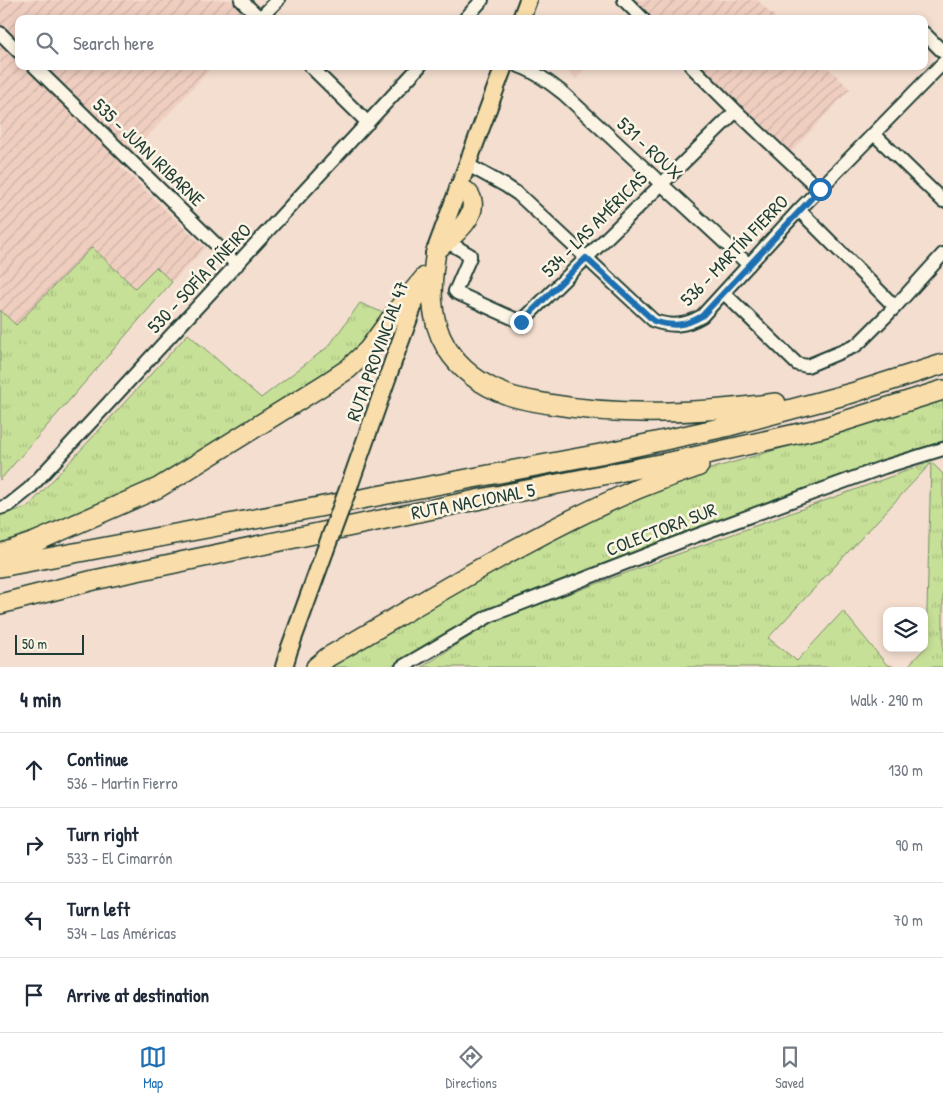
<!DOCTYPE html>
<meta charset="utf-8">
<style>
body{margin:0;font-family:"Patrick Hand",sans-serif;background:#f6f6f7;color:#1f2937}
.controls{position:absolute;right:15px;bottom:15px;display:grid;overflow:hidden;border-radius:10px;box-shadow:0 2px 8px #0003}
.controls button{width:45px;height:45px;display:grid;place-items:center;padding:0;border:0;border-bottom:1px solid #e0e1e3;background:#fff;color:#1f2937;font:25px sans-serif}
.scale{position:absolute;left:15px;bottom:12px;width:69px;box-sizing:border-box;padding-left:5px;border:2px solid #1f3d34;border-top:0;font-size:14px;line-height:18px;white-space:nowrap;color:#1f3d34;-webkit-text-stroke:4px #fcf5e5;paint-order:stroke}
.stop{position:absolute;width:15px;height:15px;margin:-11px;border:4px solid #1f6fb2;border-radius:50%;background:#fff}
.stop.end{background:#1f6fb2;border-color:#fff;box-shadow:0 1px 5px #0008}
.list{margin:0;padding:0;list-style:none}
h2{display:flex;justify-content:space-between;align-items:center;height:65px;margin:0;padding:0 20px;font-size:21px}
h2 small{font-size:16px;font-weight:400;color:#747a83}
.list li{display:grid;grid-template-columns:32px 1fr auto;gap:15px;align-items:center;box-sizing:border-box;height:75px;padding:0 20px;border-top:1px solid #e0e1e3}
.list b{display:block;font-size:19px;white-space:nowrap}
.list p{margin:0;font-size:16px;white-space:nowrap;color:#747a83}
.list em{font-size:16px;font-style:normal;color:#747a83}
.icon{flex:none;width:28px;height:28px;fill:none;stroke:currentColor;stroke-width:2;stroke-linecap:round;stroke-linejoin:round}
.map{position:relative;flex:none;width:943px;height:667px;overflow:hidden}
.search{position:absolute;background:#fff;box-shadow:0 2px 8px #0003;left:15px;right:15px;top:15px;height:55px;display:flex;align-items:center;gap:12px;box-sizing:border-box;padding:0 18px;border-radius:10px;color:#747a83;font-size:19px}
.sheet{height:365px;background:#fff}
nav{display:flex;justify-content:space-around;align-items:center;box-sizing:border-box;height:70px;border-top:1px solid #e0e1e3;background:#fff;font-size:14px;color:#747a83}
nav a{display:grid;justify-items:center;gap:2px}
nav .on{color:#1f6fb2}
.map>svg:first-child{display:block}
.built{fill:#efcec0}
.industrial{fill:url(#industrial-furrows)}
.grass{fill:url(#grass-tufts);stroke:#738e66}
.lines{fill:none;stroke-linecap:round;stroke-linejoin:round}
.minor-casing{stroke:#1f3d34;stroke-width:16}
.major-casing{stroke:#1f3d34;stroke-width:20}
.highway-casing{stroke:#1f3d34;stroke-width:22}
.minor{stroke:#fcf5e5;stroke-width:12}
.major{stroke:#f9deab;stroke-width:16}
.highway{stroke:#f9deab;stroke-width:19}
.major-bridge-casing{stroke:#1f3d34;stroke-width:20;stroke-linecap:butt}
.major-bridge{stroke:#f9deab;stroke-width:16}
.route{stroke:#1f6fb2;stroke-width:6}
.labels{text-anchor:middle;stroke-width:5;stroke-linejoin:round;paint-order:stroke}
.street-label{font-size:19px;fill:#1f3d34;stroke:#fcf5e5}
</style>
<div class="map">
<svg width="943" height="667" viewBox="0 0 943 667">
<defs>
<pattern id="industrial-furrows" width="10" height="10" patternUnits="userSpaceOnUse" patternTransform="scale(1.25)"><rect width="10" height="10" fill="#efcec0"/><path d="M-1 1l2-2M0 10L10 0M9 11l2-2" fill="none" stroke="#ccb2a6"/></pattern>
<pattern id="grass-tufts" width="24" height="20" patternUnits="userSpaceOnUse" patternTransform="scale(1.25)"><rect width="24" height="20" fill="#c7e097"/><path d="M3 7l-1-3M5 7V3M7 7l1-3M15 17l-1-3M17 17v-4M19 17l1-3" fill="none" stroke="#aac183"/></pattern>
</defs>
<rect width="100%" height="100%" fill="#f4decf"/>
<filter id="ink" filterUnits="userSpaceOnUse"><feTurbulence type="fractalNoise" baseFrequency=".02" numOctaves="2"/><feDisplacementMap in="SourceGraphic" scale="10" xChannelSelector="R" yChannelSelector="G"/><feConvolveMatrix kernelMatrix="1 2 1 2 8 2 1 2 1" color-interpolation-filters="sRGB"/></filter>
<g filter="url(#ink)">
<!-- built -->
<path class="built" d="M562,66h25l-11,13z"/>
<!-- industrial -->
<path class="industrial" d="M0,0h234l20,19h-235v47h194l-93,100 85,82 -33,34 -16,-15 -21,22 -43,-42 -76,79 -16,-16z
M632,0h125l20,19h-126z
M701,66h125l24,23 -59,63z"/>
<!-- grass -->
<path class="grass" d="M92,247l43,41 21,-21 16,15 -172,198v-170l16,15z
M360,303l26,11 -28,39 -203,131 -155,65v-34l28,-8 160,-173 73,64 68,-52z
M943,397v44l-67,22 -42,15 -347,133 -97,56h-68l228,-133 130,-56 146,-43z
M931,462l12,12v193h-36l19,-20 5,-184 -163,175 29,23 46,-50 43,53 8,3h-472l72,-46z"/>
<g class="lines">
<!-- minor casing -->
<g class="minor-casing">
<path id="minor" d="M241,0l20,19
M624,0l19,19
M260,18l18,-18
M465,19l17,-19
M0,33l19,19
M924,33l19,19
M34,66l203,199
M310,66l58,57
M519,66c17,6 31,17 45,28l185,171
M691,66l45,45 83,78
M874,134l69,67
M468,165l38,21 12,8 136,127c18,6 31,5 48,-5l97,-106 144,-147
M799,210l96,97
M446,241l24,14v2l-13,30 -2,4 2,2 64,29 215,-211
M724,293l73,71 10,2 48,-20 5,-4 35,-35 48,-53
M0,508l9,-3 20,-16 391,-423
M402,667l87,-51 198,-77 197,-72 59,-18"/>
</g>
<!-- major casing -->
<g class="major-casing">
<path id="major" d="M521,19l7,-19
M434,254l70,-188
M351,481l43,-122 28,-76
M284,667l5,-17 36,-99"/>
</g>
<!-- highway casing -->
<g class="highway-casing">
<path id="highway" d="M459,188c7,2 11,5 13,13 4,19 -24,38 -36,50 -5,32 -8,66 10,96 14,23 37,39 62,48 13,5 27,6 41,9 76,13 152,9 227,-1
M0,554l35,-12 123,-54 167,-104 23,-15 20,-19 30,-41 27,-32
M0,567l600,-113 125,-27 127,-34 91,-29
M0,604l94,-24 387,-81 199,-39 142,-32 121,-38
M316,667l12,-10c101,-58 200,-121 307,-167 21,-9 43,-16 64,-24"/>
</g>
<!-- minor -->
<use href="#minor" class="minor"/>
<!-- major -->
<use href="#major" class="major"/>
<!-- highway -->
<use href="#highway" class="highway"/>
<!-- major-bridge casing -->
<g class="major-bridge-casing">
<path id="major-bridge" d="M325,551l26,-70"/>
</g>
<!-- major-bridge -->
<use href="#major-bridge" class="major-bridge"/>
</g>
</g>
<g class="lines" filter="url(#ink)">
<!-- route -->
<path class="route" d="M521,322l65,-64 68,63c18,6 31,5 48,-5l118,-127"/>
</g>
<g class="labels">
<!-- street labels -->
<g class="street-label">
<text transform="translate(650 148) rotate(43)" y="7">531 - ROUX</text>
<text transform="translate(149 152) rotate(44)" y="7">535 - JUAN IRIBARNE</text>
<text transform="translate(594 224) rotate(-45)" y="7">534 - LAS AMÉRICAS</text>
<text transform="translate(734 250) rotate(-46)" y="7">536 - MARTÍN FIERRO</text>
<text transform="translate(199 278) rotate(-47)" y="7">530 - SOFÍA PIÑEIRO</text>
<text transform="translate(377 351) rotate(-70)" y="7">RUTA PROVINCIAL 47</text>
<text transform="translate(473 501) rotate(-11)" y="7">RUTA NACIONAL 5</text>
<text transform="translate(661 529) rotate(-21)" y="7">COLECTORA SUR</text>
</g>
</g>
</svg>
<div class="controls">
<button><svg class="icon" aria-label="layers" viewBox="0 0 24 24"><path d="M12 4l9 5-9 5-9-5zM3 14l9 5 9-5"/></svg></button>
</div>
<div class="scale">50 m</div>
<div class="stop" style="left:820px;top:189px"></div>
<div class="stop end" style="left:521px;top:322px"></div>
<div class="search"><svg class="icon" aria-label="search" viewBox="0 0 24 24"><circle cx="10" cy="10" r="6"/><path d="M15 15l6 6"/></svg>Search here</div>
</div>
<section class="sheet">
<h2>4 min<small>Walk · 290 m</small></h2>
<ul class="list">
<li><svg class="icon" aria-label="ahead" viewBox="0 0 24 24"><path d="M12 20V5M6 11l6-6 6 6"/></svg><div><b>Continue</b><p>536 - Martín Fierro</p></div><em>130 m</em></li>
<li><svg class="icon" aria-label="right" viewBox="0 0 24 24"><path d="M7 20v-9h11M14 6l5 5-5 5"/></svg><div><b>Turn right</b><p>533 - El Cimarrón</p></div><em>90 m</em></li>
<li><svg class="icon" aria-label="left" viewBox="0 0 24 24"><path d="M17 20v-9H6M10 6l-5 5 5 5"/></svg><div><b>Turn left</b><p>534 - Las Américas</p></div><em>70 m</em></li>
<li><svg class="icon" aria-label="arrive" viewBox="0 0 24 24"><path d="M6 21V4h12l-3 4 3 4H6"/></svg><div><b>Arrive at destination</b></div></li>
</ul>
</section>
<nav>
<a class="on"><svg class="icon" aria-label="map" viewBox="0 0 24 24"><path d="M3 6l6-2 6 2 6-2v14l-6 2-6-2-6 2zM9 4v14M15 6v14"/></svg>Map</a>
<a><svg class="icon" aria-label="directions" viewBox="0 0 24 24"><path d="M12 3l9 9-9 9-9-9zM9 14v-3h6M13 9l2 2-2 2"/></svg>Directions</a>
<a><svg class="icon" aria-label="saved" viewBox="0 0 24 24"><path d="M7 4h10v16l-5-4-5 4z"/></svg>Saved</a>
</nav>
